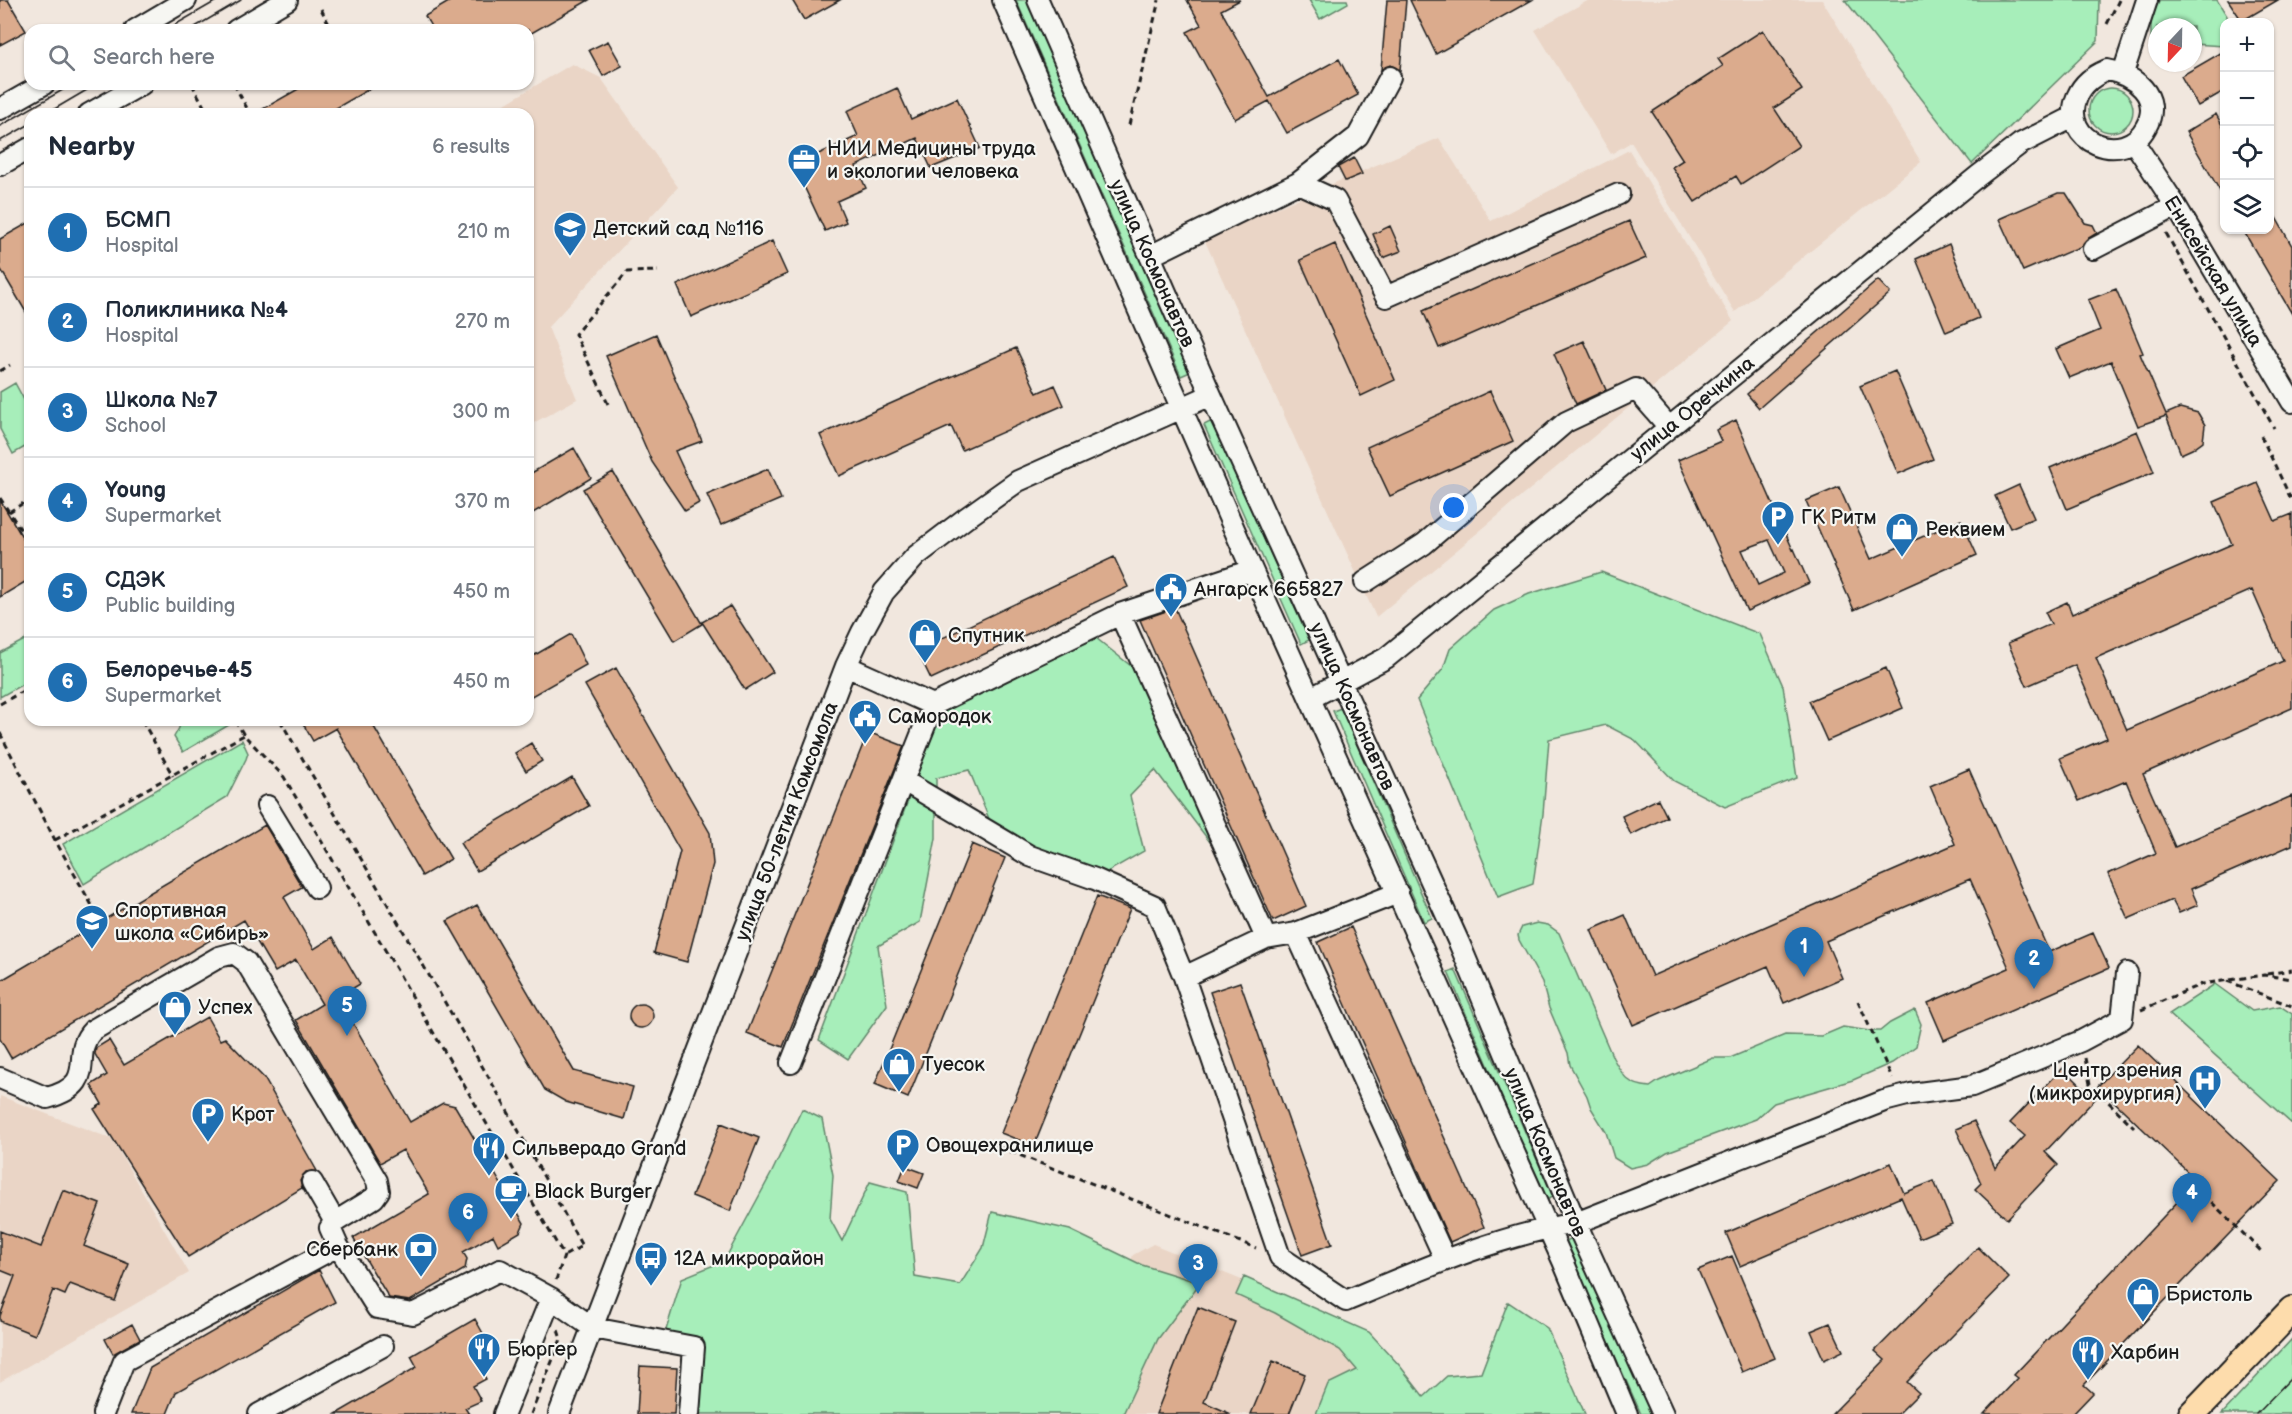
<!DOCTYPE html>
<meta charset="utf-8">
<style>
body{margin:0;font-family:"Balsamiq Sans",sans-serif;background:#f6f6f7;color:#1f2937}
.controls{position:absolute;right:18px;top:18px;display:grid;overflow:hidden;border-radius:12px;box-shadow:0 2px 4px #0004}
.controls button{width:54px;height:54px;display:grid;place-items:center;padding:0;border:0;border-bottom:2px solid #e0e1e3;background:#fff;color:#1f2937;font:30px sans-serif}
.compass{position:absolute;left:2148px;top:18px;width:54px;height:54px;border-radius:50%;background:#fff;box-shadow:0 2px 4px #0004;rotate:202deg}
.you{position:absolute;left:1454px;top:508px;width:21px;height:21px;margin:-15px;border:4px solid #fff;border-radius:50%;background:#1a73e8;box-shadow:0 0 0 9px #1a73e833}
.badge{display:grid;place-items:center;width:39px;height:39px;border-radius:50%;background:#1f6fb2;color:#fff;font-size:20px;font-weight:700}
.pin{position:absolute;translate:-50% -50px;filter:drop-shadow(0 2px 3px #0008)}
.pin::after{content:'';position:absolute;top:32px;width:21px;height:18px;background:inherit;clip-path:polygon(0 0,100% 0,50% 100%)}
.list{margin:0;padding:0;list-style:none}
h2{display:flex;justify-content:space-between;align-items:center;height:78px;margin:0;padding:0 24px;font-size:26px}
h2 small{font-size:20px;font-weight:400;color:#747a83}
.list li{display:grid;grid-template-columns:39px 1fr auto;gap:18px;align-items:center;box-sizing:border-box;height:90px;padding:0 24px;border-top:2px solid #e0e1e3}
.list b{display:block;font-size:22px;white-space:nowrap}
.list p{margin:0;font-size:20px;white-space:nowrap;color:#747a83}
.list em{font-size:20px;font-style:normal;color:#747a83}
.icon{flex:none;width:33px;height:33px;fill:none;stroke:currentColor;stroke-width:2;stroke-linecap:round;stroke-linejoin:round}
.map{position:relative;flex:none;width:2292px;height:1414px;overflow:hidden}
.search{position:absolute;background:#fff;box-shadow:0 2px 4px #0004;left:24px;top:24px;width:510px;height:66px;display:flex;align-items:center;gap:15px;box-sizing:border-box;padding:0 21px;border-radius:18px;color:#747a83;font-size:22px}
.panel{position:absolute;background:#fff;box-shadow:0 2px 4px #0004;left:24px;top:108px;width:510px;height:618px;border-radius:18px}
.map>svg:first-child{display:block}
.built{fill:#ead5c6}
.green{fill:#a7eeba;stroke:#62856b;stroke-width:1.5}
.building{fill:#dbab8d;stroke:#1c1c1c;stroke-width:1.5;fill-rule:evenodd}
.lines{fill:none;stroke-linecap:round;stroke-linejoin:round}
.minor-casing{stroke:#1c1c1c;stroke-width:24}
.major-casing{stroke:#1c1c1c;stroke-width:30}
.path{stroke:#1c1c1c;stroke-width:3;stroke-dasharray:6 4.5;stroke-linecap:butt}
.minor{stroke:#f6f6f2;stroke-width:20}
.major{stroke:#fddcac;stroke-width:26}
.tram{stroke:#1c1c1c;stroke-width:1.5}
.labels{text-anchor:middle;stroke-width:4.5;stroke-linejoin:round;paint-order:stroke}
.poi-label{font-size:20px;fill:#1c1c1c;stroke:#f6f6f2;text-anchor:start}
.street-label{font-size:20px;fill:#1c1c1c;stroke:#f6f6f2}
</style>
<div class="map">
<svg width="2292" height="1414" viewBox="0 0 2292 1414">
<rect width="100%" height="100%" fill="#f1e7de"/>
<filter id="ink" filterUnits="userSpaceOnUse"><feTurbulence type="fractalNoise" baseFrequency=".0167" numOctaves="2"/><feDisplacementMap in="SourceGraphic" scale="12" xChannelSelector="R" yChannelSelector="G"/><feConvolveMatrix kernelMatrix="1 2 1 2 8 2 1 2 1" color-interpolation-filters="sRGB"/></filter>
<g filter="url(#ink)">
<!-- built -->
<path class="built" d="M1589,0h233l99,162 -186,150 -104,-170 -20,12 -76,-124z
M572,64l29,14 77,109 -130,140 29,72 -49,27v-312h-40z
M1439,138l52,83 138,-71 104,171 -357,296 -172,-378z
M0,1096l112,43 77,134 -189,109z
M1153,1244l219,89 36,81h-329l54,-159z"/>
<!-- green -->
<path class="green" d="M1016,0h11l163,372 -9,4z
M1309,0h38l1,3 -28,16z
M1845,0h254l-1,41 -126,123z
M2160,0h57l10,16v6h-3v24l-31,-2v-17h-36v12l-6,-1v-21z
M2089 110a22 22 0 1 1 44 0a22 22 0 1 1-44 0Z
M15,383l15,28 -2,20 2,13 -17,10 -13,-25v-37z
M1212,421l97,219 -8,4 -97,-219z
M1601,572l159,62 23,52 14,92 -72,29 -51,-26 -39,-41 -29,-15 -57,14 -6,75 -10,70 -35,13 -81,-197 26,-31 7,-20 44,-39 35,-16z
M30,637v43l-30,17v-44z
M1096,638l55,44 72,177 -68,-89 -25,26 14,55 -49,28 -99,-43 -27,-66 -33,8v60l-16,84 -42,24 9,59 -39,54 -29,-19 98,-264 -1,-58z
M1341,708l91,210 -8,4 -91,-211z
M180,720h46l3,5 -46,27 -9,-15 5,-9z
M242,740l6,13 -2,6 -19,38 -143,87 -21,-40z
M1537,923l11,2 11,8 54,125c11,20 15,27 37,29l9,-6 54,-23h17l55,-23 37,1 21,-9 27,4h10l10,-8 25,-13 6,14 -5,22 -24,17 -39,17 -79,23 -18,16 -89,33 -19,12 -18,4 -16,-10 -8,-26 -15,-24 -4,-12 -17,-31 -2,-12 -19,-45 -7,-26 -23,-42 -1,-5 4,-8z
M1455,969l98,228 -7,3 -98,-228z
M2215,984l37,27 28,-5 12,8v110l-123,-110z
M802,1109l20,10 11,56 -3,44 12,22 28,-59 37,10 8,85 45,8 23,-37 9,-36 78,18 72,35 58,18 -42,56 -35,75h-435l6,-49 -28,-35 16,-52 42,-17 47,-87z
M1574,1237l78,177h-11l-77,-172z
M1244,1277l125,55 31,34 24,31 23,-21 34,-3 27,-71 39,26 38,86h-269l12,-30 29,-14 -17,-20 -65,-37 -39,-18z
M2292,1339v75h-70z"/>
<!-- building -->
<path class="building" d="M0,0h8l18,31 -26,14z
M452,0h137l-61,35v-5h-95l-8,-14z
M792,0h48l-36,20z
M1187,0h53l-19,10 48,87 70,-38 19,36 -71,38 -18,-32 -34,18 -48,-87 14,-7z
M1387,0h19l-6,70 -10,-5 -9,5z
M1410,0h122l-96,54z
M2228,0h50l-36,21z
M1763,30l39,60 -28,18 25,38 -58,38 -5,-8 -41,26 -23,-35 11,-7 -31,-48 71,-46 -5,-7z
M608,41l14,25 -19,10 -14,-26z
M2224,51v40l-26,15 -17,-30z
M307,84h71l-52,30h-72z
M897,88l14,31 46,-21 23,50 -49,20 -14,-30 -61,28 10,22 -29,13 9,21 -21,9 -31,-66 64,-29 -11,-25z
M2216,114l8,15v69l-38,-66z
M1354,158l8,16 -17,7 -7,-14z
M2058,193h8l19,30 8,2 4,8 -10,6 -5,7 -59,25 -24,-52z
M2270,207l22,39v68l-49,-84h27z
M1629,221l17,37 -207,90 -16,-37z
M30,222v97l-30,-51v-29z
M1390,226l11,25 -18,7 -10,-24z
M772,241l15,33 -96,43 -14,-32z
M1335,244l60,136 -34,16 -61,-136z
M1949,244l30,74 -33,14 -30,-73z
M1878,280l12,13 -131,115 -12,-14z
M2116,289l27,64 -3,1 26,60 14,-6 18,5 7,12 -2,16 -11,8 -11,5 -15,-38 -28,10 -27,-65 -42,17 -13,-29 44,-19 -12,-30z
M656,334l46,107 -27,10 24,52 -14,8 -33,-49 -46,-106z
M1584,341l22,49 -30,14 -22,-50z
M1016,348l21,45 18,-8 9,20 -102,45 -11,-24 -112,50 -19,-41z
M1895,371l38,88 -35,15 -38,-88z
M1490,391l23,50 -123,55 -23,-49z
M1736,420l57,130 1,-1 15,34 -62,28 -69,-151 43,-19 -5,-11zM1769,540l15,33 -26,12 -16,-35z
M2137,431l17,41 -87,37 -17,-41z
M574,448l17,30 -63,38v-41z
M768,469l13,30 -60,26 -14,-30z
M613,472l89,152 -28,17 -91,-152z
M2258,483l17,38 17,-7v194l-149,66 32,73 117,-51v49l-101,44 7,16 -19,8 -7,-13 -44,19 -20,-45 48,-21 -30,-72 -47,20 -19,-43 47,-20 -32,-73 -48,21 -19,-43 43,-19 -6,-12 22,-10 5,12 160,-70 -18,-42zM2252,590l31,71 -156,69 -31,-72z
M2019,485l15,33 -24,10 -15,-32z
M1839,487l32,72 90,-39 16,35 -123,55 -48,-109z
M0,500l30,50v29l-30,18z
M1114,557l14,30 -197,92 -14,-29z
M730,606l43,66 -28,18 -43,-68z
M1175,608l131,298 -33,15 -133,-301z
M571,634l15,31 -58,33v-39z
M616,668l94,165 3,31 -26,98 -33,-9 26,-102 -95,-166z
M1886,668l17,40 -76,33 -18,-40z
M301,720h69l81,139 -29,17 -86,-148 -23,13z
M868,732l36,14 -121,301 -36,-14z
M531,743l11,18 -16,10 -11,-18z
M1969,769l80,183 44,-19 16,35 -165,72 -16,-37 81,-35 -39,-89 -144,62 16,37 -58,25 -16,-37 -135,59 -42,-95 34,-15 27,61 303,-132 -25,-58z
M572,777l17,29 -112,65 -17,-28z
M1658,799l9,18 -36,18 -9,-19z
M265,825l37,62 -18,10 30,52 19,-12 27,47 -22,13 72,125 33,-19 12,3 69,117 -4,9 -22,13 -5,-10 -30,17 4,7 -2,10 -55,32 -21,-3 -36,-60 76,-44 -26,-44 -23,13 -84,-143 26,-16 -26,-44 -21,12 -31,-52 -233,138 -11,-19v-58z
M972,844l33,14 -97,240 -33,-14z
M1097,896l33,13 -96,237 -33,-13z
M477,905l97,166 59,16 -9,32 -58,-17 -21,-12 -98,-169z
M1351,927l133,300 -34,15 -132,-300z
M1240,982l92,262 -30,11 -92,-263z
M629 1016a12 12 0 1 1 24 0a12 12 0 1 1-24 0Z
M207,1017l13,23 5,-2 39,40 53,93 -11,1 -6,9 2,7 -114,69 -94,-148 8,-5 -11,-19 16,-10 -12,-21 1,-6 13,-8 15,25z
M2138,1045l142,136 -196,204 9,8 -20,21h-89l34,-36 -4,-3 183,-194 -99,-95z
M2063,1068l32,31 -50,53 13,13 -51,54 -32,-30 6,-6 -25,-54 18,-8 21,47 30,-32 -15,-13z
M721,1123l38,15 -29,73 -38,-15z
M1891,1163l13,30 30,-12 18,43 -33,14 -18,-41 -161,69 -14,-33z
M905,1166l19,7 -6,15 -19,-7z
M63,1190l37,14 -16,42 45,18 -14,37 -45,-17 -5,11 -12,-5 -18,45 -35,-14v-5l15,-40 -15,-6v-39l41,16z
M1978,1247l31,31 -102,104 12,11 -21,21h-66l53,-54 -10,-9z
M1732,1256l43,102 -33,14 -44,-102z
M319,1270l16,32 -159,90 -9,22h-36l19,-46z
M1198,1307l37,15 -31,80 27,12h-75z
M475,1319l19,34 -17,10 9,16 -13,7 8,15 -16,7 4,6h-133l81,-47 -6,-11z
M1830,1323l13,28 -19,9 -13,-29z
M132,1324l8,15 -27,15 -8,-15z
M1273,1361l32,13 -16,40h-38z
M640,1366l37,2 -3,46h-37z"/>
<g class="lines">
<!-- minor casing -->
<g class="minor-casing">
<path id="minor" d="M1003,0l249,570 311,691 64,153
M1038,0l173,395 249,550 116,278 87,191
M135,30l51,-30
M236,30l51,-30
M2107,70c27,5 56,26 39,57 -22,41 -87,14 -69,-30 6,-14 16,-21 30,-27z
M2123,73l24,-73
M0,109l44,-25
M89,114l53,-30
M2134,142l42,64 116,196
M0,165l30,-17
M1298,183l37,17 51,97 233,-103
M2093,249l83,-43
M1150,256l148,-73 60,-47 32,-59
M1365,582l59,-38 142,-122 70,-33 32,37
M1120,614l146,324
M846,666l87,39
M1311,698l75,-40 592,-482 42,-32 53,-27
M904,781l126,75 65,23 60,27 29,71
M267,806l50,82
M1398,893l-102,40 -30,5 -82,39 96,280 66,44c74,-31 150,-65 230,-78l308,-122 27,-7 61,-8 109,-45 41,-22 5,-46
M1296,933l149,326
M791,1063l142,-358 187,-91 132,-44
M0,1078l47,20c55,-15 21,-43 46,-68l126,-73 15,-4 12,9 131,219 2,10 -5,7 -39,24 -5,6 8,18 -214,115 -21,53
M312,1182l23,40
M338,1246l39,62 36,6 87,-44 51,28 42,30 101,19 -5,67
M259,1414l124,-68
M504,1414l47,-116
M559,1414l287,-748 16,-34 22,-40 32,-36 50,-38 52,-37 193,-86"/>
</g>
<!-- major casing -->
<g class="major-casing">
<path id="major" d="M2192,1414l100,-104"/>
</g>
<!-- path -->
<path class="path" d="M321,9l11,21
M2107,24l12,-24
M293,25l3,5
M192,84l16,30
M234,84l16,30
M283,84l6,10
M1129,125l30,-125
M2166,233l108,195
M0,371l10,-6
M608,404l-33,-70 52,-62 31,-1
M2261,436l31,65
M0,498l30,46
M9,512l21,-13
M0,704l30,-17
M142,720l31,56
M235,720l9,15 40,42 280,479 -8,24
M280,720l216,370 86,156 -18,10
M0,733l55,107 39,69
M55,840l189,-105
M2267,974l25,-4
M2227,981l65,25
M1858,1001l34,77
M2141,1010l61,-26 62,-9 28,4
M2085,1058l5,26 44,43
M981,1140l275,108
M2189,1180l74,73
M531,1414l30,-75 -3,-9"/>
<!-- minor -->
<use href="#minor" class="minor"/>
<!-- major -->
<use href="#major" class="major"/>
<!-- tram -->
<path class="tram" d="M166,30l52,-30
M190,30l51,-30
M46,114l51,-30
M0,126l73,-42
M0,141l30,-17
M2256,1414l36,-37"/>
</g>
</g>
<!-- icons -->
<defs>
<g id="office-pin" transform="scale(1.725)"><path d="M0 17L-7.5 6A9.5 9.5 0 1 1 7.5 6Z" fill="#1f6fb2" stroke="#f6f6f2"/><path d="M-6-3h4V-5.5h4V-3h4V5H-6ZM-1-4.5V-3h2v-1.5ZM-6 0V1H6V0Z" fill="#fff"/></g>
<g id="school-pin" transform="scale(1.725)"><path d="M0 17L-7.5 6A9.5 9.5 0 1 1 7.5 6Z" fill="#1f6fb2" stroke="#f6f6f2"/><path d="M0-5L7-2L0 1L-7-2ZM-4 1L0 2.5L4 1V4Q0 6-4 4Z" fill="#fff"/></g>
<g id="parking-pin" transform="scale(1.725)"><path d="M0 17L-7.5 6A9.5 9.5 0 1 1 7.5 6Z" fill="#1f6fb2" stroke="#f6f6f2"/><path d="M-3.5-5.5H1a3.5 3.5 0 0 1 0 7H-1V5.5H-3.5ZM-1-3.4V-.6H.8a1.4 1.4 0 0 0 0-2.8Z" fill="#fff"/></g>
<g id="shop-pin" transform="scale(1.725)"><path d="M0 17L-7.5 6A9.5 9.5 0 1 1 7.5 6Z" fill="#1f6fb2" stroke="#f6f6f2"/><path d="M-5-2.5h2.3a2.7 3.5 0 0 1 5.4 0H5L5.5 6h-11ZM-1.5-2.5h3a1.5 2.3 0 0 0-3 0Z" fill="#fff"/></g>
<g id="civic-pin" transform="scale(1.725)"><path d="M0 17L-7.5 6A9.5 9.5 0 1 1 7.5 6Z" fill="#1f6fb2" stroke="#f6f6f2"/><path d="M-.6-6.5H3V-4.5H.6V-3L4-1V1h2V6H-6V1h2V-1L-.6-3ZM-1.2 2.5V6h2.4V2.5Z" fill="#fff"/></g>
<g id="hospital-pin" transform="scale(1.725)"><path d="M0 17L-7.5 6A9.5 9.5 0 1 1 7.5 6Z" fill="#1f6fb2" stroke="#f6f6f2"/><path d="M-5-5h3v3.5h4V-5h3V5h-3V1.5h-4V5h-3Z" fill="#fff"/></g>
<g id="restaurant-pin" transform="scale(1.725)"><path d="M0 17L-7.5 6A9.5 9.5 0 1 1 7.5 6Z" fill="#1f6fb2" stroke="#f6f6f2"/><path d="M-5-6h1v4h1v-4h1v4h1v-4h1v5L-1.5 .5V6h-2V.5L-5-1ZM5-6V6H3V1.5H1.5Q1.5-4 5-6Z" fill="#fff"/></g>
<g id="cafe-pin" transform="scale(1.725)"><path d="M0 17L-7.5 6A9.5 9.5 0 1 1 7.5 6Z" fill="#1f6fb2" stroke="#f6f6f2"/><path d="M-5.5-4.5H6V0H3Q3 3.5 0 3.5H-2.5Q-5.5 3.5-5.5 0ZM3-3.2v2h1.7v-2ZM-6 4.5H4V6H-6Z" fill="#fff"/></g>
<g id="bank-pin" transform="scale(1.725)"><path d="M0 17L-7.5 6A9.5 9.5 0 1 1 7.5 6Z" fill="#1f6fb2" stroke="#f6f6f2"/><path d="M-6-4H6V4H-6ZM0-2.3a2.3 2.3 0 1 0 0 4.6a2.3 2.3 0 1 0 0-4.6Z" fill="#fff"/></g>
<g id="bus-pin" transform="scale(1.725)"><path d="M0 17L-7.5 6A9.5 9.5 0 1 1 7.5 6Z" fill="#1f6fb2" stroke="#f6f6f2"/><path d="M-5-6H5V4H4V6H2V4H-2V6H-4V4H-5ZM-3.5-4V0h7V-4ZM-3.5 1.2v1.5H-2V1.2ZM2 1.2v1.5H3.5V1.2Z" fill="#fff"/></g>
</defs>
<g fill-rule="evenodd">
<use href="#office-pin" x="804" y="160"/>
<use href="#school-pin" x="570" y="228"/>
<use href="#parking-pin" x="1778" y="517"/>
<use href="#shop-pin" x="1902" y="529"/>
<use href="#civic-pin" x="1171" y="589"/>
<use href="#shop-pin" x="925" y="635"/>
<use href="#civic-pin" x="865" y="716"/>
<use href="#school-pin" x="92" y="921"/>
<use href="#shop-pin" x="175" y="1007"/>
<use href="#shop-pin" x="899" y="1064"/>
<use href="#hospital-pin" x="2205" y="1081"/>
<use href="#parking-pin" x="208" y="1114"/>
<use href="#parking-pin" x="903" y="1145"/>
<use href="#restaurant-pin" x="489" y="1148"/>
<use href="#cafe-pin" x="511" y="1191"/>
<use href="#bank-pin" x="421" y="1249"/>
<use href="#bus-pin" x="651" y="1258"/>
<use href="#shop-pin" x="2143" y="1294"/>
<use href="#restaurant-pin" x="484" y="1349"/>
<use href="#restaurant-pin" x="2088" y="1352"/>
</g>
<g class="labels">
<!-- poi labels -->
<g class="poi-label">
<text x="827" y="155">НИИ Медицины труда<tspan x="827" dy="23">и экологии человека</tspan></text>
<text x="593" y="235">Детский сад №116</text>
<text x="1801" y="524">ГК Ритм</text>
<text x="1925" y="536">Реквием</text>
<text x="1194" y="596">Ангарск 665827</text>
<text x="948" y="642">Спутник</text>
<text x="888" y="723">Самородок</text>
<text x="115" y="917">Спортивная<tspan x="115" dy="23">школа «Сибирь»</tspan></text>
<text x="198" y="1014">Успех</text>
<text x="922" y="1071">Туесок</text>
<text x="2182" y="1077" text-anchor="end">Центр зрения<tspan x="2182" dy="23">(микрохирургия)</tspan></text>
<text x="231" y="1121">Крот</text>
<text x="926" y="1152">Овощехранилище</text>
<text x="512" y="1155">Сильверадо Grand</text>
<text x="534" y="1198">Black Burger</text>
<text x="398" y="1256" text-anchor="end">Сбербанк</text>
<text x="674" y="1265">12А микрорайон</text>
<text x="2166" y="1301">Бристоль</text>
<text x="507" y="1356">Бюргер</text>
<text x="2111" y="1359">Харбин</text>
</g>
<!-- street labels -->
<g class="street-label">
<text transform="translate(1153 263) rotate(66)" y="7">улица Космонавтов</text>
<text transform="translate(2214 271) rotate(59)" y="7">Енисейская улица</text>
<text transform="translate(1692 408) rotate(-39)" y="7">улица Оречкина</text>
<text transform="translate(1353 706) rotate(66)" y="7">улица Космонавтов</text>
<text transform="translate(786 821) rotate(-69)" y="7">улица 50-летия Комсомола</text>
<text transform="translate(1546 1152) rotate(67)" y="7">улица Космонавтов</text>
</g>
</g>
</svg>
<div class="controls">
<button>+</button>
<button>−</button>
<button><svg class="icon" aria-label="locate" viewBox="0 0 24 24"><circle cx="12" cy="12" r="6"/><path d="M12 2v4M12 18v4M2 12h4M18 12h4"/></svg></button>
<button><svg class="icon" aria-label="layers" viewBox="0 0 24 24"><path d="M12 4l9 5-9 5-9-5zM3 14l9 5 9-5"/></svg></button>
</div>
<svg class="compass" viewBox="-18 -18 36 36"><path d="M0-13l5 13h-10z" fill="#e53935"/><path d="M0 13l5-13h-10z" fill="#747a83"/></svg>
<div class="you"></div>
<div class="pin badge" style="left:1804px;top:977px">1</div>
<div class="pin badge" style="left:2034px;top:989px">2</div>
<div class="pin badge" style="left:1198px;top:1294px">3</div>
<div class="pin badge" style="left:2192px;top:1223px">4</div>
<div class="pin badge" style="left:347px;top:1036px">5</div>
<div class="pin badge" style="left:468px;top:1243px">6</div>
<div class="search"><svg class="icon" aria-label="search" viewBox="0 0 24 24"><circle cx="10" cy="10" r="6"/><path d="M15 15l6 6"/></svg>Search here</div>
<section class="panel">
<h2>Nearby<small>6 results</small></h2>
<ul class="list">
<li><span class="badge">1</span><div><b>БСМП</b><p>Hospital</p></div><em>210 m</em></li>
<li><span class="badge">2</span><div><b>Поликлиника №4</b><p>Hospital</p></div><em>270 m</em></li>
<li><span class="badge">3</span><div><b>Школа №7</b><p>School</p></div><em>300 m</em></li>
<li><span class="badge">4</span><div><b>Young</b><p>Supermarket</p></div><em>370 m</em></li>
<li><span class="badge">5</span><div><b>СДЭК</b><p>Public building</p></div><em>450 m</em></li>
<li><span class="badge">6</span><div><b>Белоречье-45</b><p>Supermarket</p></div><em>450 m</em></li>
</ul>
</section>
</div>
